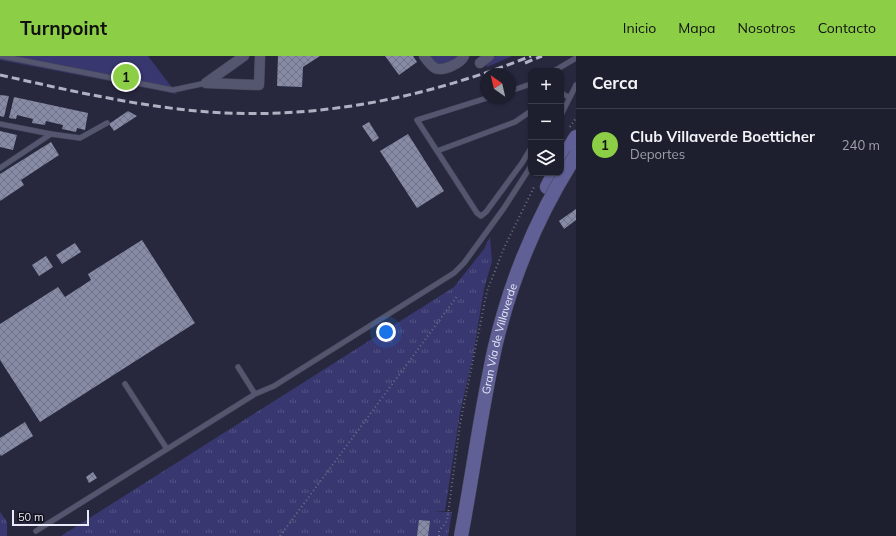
<!DOCTYPE html>
<html lang="es">
<meta charset="utf-8">
<style>
body{margin:0;font-family:Mulish,sans-serif;background:#2a2b3a;color:#f1f3f6}
.controls{position:absolute;right:12px;top:12px;display:grid;overflow:hidden;border-radius:8px;box-shadow:0 1px 3px #0004}
.controls button{width:36px;height:36px;display:grid;place-items:center;padding:0;border:0;border-bottom:1px solid #3b3c4a;background:#1d1e2e;color:#f1f3f6;font:20px sans-serif}
.compass{position:absolute;left:480px;top:12px;width:36px;height:36px;border-radius:50%;background:#1d1e2e;box-shadow:0 1px 3px #0004;rotate:326deg}
.scale{position:absolute;left:12px;bottom:10px;width:77px;box-sizing:border-box;padding-left:4px;border:2px solid #eaebfa;border-top:0;font-size:11px;line-height:14px;white-space:nowrap;color:#eaebfa;-webkit-text-stroke:3px #11121c;paint-order:stroke}
.you{position:absolute;left:386px;top:276px;width:14px;height:14px;margin:-10px;border:3px solid #fff;border-radius:50%;background:#1a73e8;box-shadow:0 0 0 6px #1a73e833}
.badge{display:grid;place-items:center;width:26px;height:26px;border-radius:50%;background:#8cce45;color:#111;font-size:13px;font-weight:700}
.pin{position:absolute;translate:-50% -50%;border:2px solid #fff;box-shadow:0 1px 4px #0006}
.list{margin:0;padding:0;list-style:none}
h2{display:flex;justify-content:space-between;align-items:center;height:52px;margin:0;padding:0 16px;font-size:17px}
h2 small{font-size:13px;font-weight:400;color:#a0a2aa}
.list li{display:grid;grid-template-columns:26px 1fr auto;gap:12px;align-items:center;box-sizing:border-box;height:72px;padding:0 16px;border-top:1px solid #3b3c4a}
.list b{display:block;font-size:15px;white-space:nowrap}
.list p{margin:0;font-size:13px;white-space:nowrap;color:#a0a2aa}
.list em{font-size:13px;font-style:normal;color:#a0a2aa}
.icon{flex:none;width:22px;height:22px;fill:none;stroke:currentColor;stroke-width:2;stroke-linecap:round;stroke-linejoin:round}
.map{position:relative;flex:none;width:576px;height:480px;overflow:hidden}
header{display:flex;align-items:center;gap:24px;box-sizing:border-box;height:56px;padding:0 20px;background:#8cce45;color:#111}
header strong{font-size:19px}
nav{display:flex;gap:22px;margin-inline-start:auto;font-size:14px}
main{display:flex}
aside{flex:1;background:#1d1e2e}
.map>svg:first-child{display:block}
.grass{fill:url(#grass-tufts)}
.garden{fill:#38376f}
.building{fill:url(#building-cross-hatch)}
.lines{fill:none;stroke-linecap:round;stroke-linejoin:round}
.lane-casing{stroke:#444557;stroke-width:6}
.street-casing{stroke:#444557;stroke-width:11}
.secondary-casing{stroke:#444557;stroke-width:15}
.path{stroke:#6d6e81;stroke-width:2;stroke-dasharray:1 3;stroke-linecap:butt}
.lane{stroke:#54556e;stroke-width:5}
.street{stroke:#54556e;stroke-width:10}
.secondary{stroke:#606096;stroke-width:14}
.rail{stroke:#b0b1c2;stroke-width:3;stroke-dasharray:8 4;stroke-linecap:butt}
.secondary-bridge-casing{stroke:#444557;stroke-width:15;stroke-linecap:butt}
.secondary-bridge{stroke:#606096;stroke-width:14}
.labels{text-anchor:middle;stroke-width:4;stroke-linejoin:round;paint-order:stroke}
.street-label{font-size:11px;fill:#eaebfa;stroke:#11121c}
</style>
<header>
<strong>Turnpoint</strong>
<nav><a>Inicio</a><a>Mapa</a><a>Nosotros</a><a>Contacto</a></nav>
</header>
<main>
<div class="map">
<svg width="576" height="480" viewBox="0 0 576 480">
<defs>
<pattern id="grass-tufts" width="24" height="20" patternUnits="userSpaceOnUse"><rect width="24" height="20" fill="#38376f"/><path d="M3 7l-1-3M5 7V3M7 7l1-3M15 17l-1-3M17 17v-4M19 17l1-3" fill="none" stroke="#555484"/></pattern>
<pattern id="building-cross-hatch" width="8" height="8" patternUnits="userSpaceOnUse"><rect width="8" height="8" fill="#888ba6"/><path d="M0 0l8 8M0 8l8-8" fill="none" stroke="#717386"/></pattern>
</defs>
<rect width="100%" height="100%" fill="#27283e"/>
<!-- grass -->
<path class="grass" d="M490,181l2,24 -8,28 -11,67 -13,57 -15,98 -11,1h18l-4,24h-387l393,-249 30,-38z
M0,456l7,10v14h-7z"/>
<!-- garden -->
<path class="garden" d="M0,0h148l29,38 -177,-34z
M427,0h33l-19,11z
M496,0h16l-25,11 -2,-3z"/>
<!-- building -->
<path class="building" d="M278,0h42l-17,11 -1,20 -25,-1z
M385,0h28l4,6 -18,13z
M0,39l9,1 -5,21 -4,-1z
M14,41l74,16 -3,17 -8,-2 -1,4 -14,-3 1,-4 -17,-4 -1,4 -13,-2 1,-4 -16,-4 -1,4 -7,-1z
M128,55l9,5 -23,15 -5,-7z
M369,66l10,16 -6,4 -11,-16z
M0,75l17,4 -4,15 -13,-3z
M408,78l36,57 -27,17 -37,-57z
M51,86l8,13 -38,25 3,5 -24,16v-27z
M576,153v11l-12,9 -5,-8z
M142,184l53,83 -155,99 -40,-62v-36l58,-37 7,10 26,-17 -3,-6z
M75,187l6,9 -19,12 -6,-9z
M46,200l7,11 -14,9 -7,-11z
M25,366l8,14 -32,20 -1,-2v-16z
M93,416l4,6 -8,5 -3,-6z
M419,464l11,1 -2,15h-11z"/>
<g class="lines">
<!-- lane casing -->
<g class="lane-casing">
<path id="lane" d="M1,0l172,34 33,-7
M554,15l22,-13
M510,35l21,-7
M561,35l3,4 6,2
M531,55l-16,11 -78,29 40,62 4,3 5,-4 36,-49 9,-15
M561,59l15,-30
M0,68l51,10 29,4 27,-15
M437,95l-20,-31 70,-22
M0,112l51,-34
M238,311l17,27
M125,328l42,65
M36,475l219,-137 19,-8 180,-113 10,-10 40,-55 27,-42"/>
</g>
<!-- street casing -->
<g class="street-casing">
<path id="street" d="M424,0c3,4 7,10 11,12 8,4 26,-5 29,-12
M480,7l9,-7
M206,27l53,2 1,-29
M206,27l38,-27"/>
</g>
<!-- secondary casing -->
<g class="secondary-casing">
<path id="secondary" d="M561,105l15,-24
M547,131l7,-14"/>
</g>
<!-- path -->
<path class="path" d="M570,71l6,-9
M280,480l178,-241
M439,480v-5l8,-10 13,-97 27,-133 17,-43 31,-63"/>
<!-- lane -->
<use href="#lane" class="lane"/>
<!-- street -->
<use href="#street" class="street"/>
<!-- secondary -->
<use href="#secondary" class="secondary"/>
<!-- rail -->
<path class="rail" d="M525,7l17,-7
M0,19c59,13 118,27 178,34 122,15 240,-8 353,-53"/>
<!-- secondary-bridge casing -->
<g class="secondary-bridge-casing">
<g id="secondary-bridge">
<path id="s1" d="M461,480c12,-63 20,-126 34,-189 16,-68 43,-133 81,-192"/>
</g>
</g>
<!-- secondary-bridge -->
<use href="#secondary-bridge" class="secondary-bridge"/>
</g>
<g class="labels">
<!-- street labels -->
<g class="street-label">
<text dy="4" stroke="none"><textPath href="#s1" startOffset="201">Gran Vía de Villaverde</textPath></text>
</g>
</g>
</svg>
<div class="controls">
<button>+</button>
<button>−</button>
<button><svg class="icon" aria-label="layers" viewBox="0 0 24 24"><path d="M12 4l9 5-9 5-9-5zM3 14l9 5 9-5"/></svg></button>
</div>
<svg class="compass" viewBox="-18 -18 36 36"><path d="M0-13l5 13h-10z" fill="#e53935"/><path d="M0 13l5-13h-10z" fill="#a0a2aa"/></svg>
<div class="scale">50 m</div>
<div class="you"></div>
<div class="pin badge" style="left:126px;top:21px">1</div>
</div>
<aside>
<h2>Cerca<small></small></h2>
<ul class="list">
<li><span class="badge">1</span><div><b>Club Villaverde Boetticher</b><p>Deportes</p></div><em>240 m</em></li>
</ul>
</aside>
</main>
